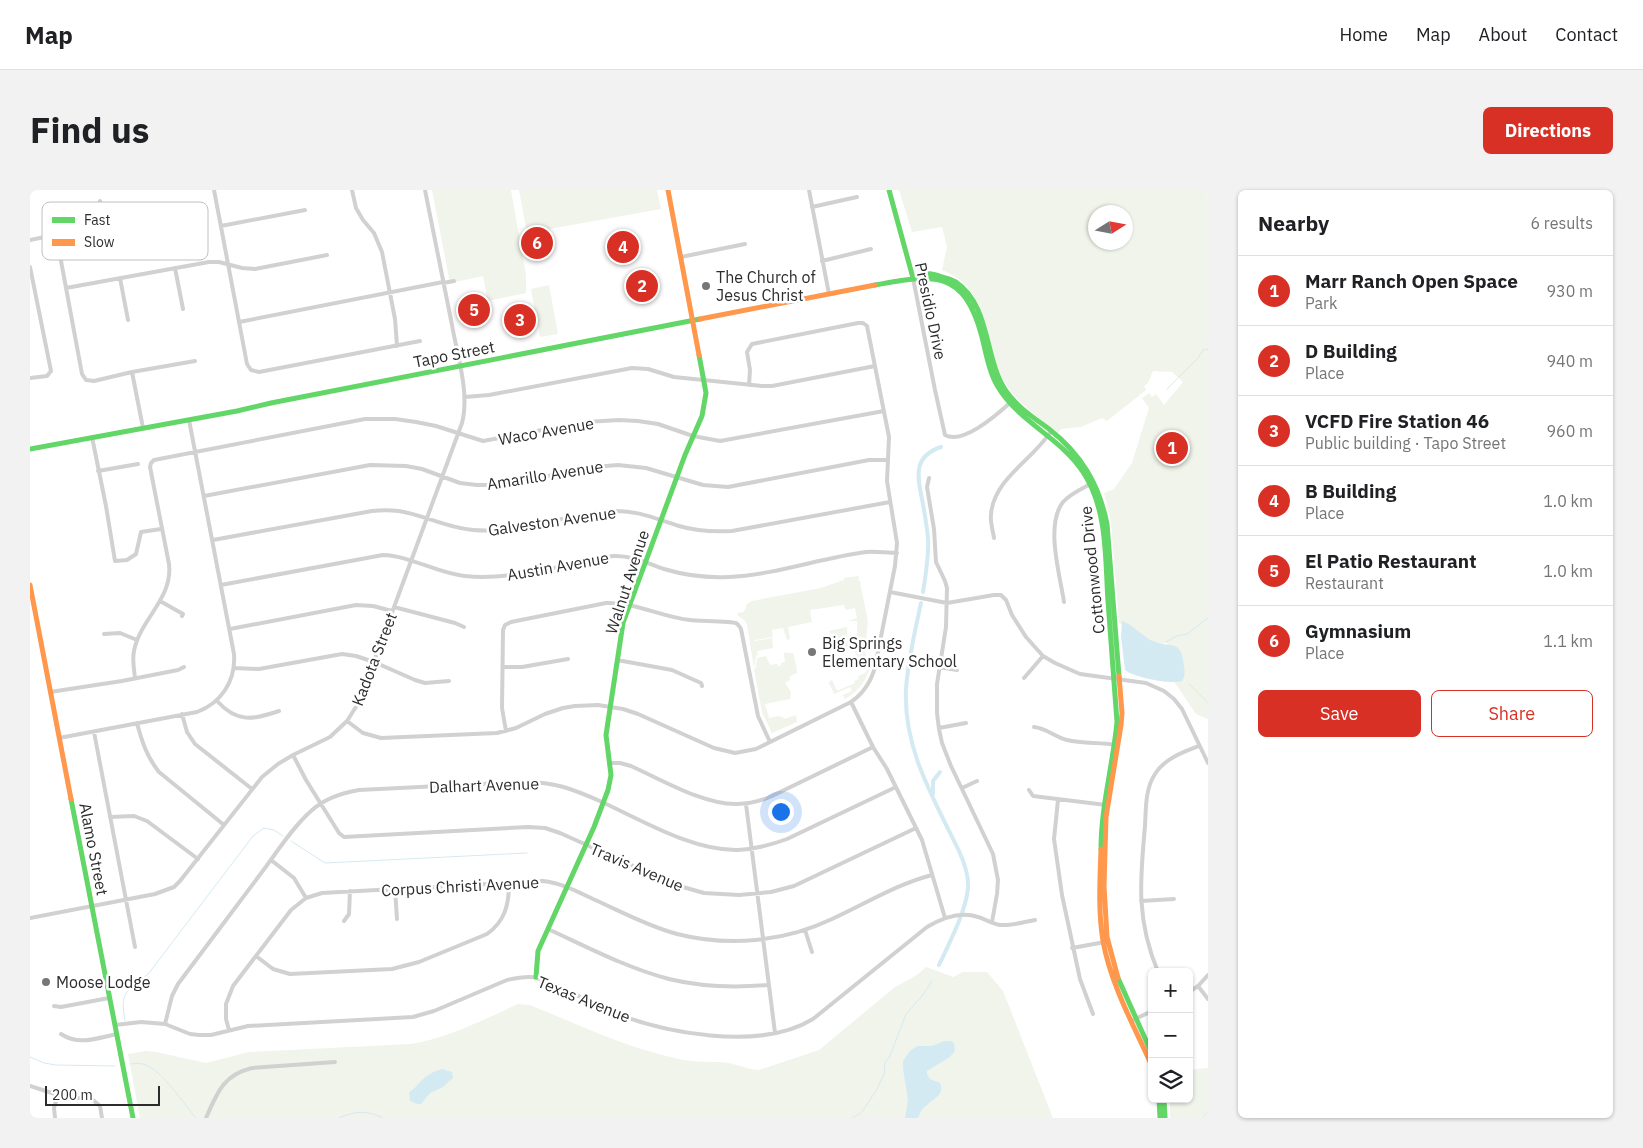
<!DOCTYPE html>
<meta charset="utf-8">
<style>
body{margin:0;font-family:"IBM Plex Sans",sans-serif;background:#f2f2f2;color:#202124}
.controls{position:absolute;right:15px;bottom:15px;display:grid;overflow:hidden;border-radius:8px;box-shadow:0 1px 4px #0004}
.controls button{width:45px;height:45px;display:grid;place-items:center;padding:0;border:0;border-bottom:1px solid #e0e0e0;background:#fff;color:#202124;font:25px sans-serif}
.compass{position:absolute;left:1058px;top:15px;width:45px;height:45px;border-radius:50%;background:#fff;box-shadow:0 1px 4px #0004;rotate:79deg}
.scale{position:absolute;left:15px;bottom:12px;width:115px;box-sizing:border-box;padding-left:5px;border:2px solid #2c2c2c;border-top:0;font-size:14px;line-height:18px;white-space:nowrap;color:#2c2c2c;-webkit-text-stroke:4px #fff;paint-order:stroke}
.you{position:absolute;left:750px;top:621px;width:18px;height:18px;margin:-12px;border:4px solid #fff;border-radius:50%;background:#1a73e8;box-shadow:0 0 0 8px #1a73e833}
.badge{display:grid;place-items:center;width:32px;height:32px;border-radius:50%;background:#d93025;color:#fff;font-size:16px;font-weight:700}
.pin{position:absolute;translate:-50% -50%;border:2px solid #fff;box-shadow:0 1px 5px #0006}
.list{margin:0;padding:0;list-style:none}
h2{display:flex;justify-content:space-between;align-items:center;height:65px;margin:0;padding:0 20px;font-size:21px}
h2 small{font-size:16px;font-weight:400;color:#757577}
.list li{display:grid;grid-template-columns:32px 1fr auto;gap:15px;align-items:center;box-sizing:border-box;height:70px;padding:0 20px;border-top:1px solid #e0e0e0}
.list b{display:block;font-size:19px;white-space:nowrap}
.list p{margin:0;font-size:16px;white-space:nowrap;color:#757577}
.list em{font-size:16px;font-style:normal;color:#757577}
.actions{display:flex;gap:10px;padding:15px 20px}
.actions a{flex:1;padding:11px 0;border:1px solid #d93025;border-radius:8px;text-align:center;font-size:18px;color:#d93025}
.actions .main{background:#d93025;color:#fff}
.icon{flex:none;width:28px;height:28px;fill:none;stroke:currentColor;stroke-width:2;stroke-linecap:round;stroke-linejoin:round}
.map{position:relative;flex:none;width:1178px;height:928px;overflow:hidden;border-radius:8px}
header{display:flex;align-items:center;gap:30px;box-sizing:border-box;height:70px;padding:0 25px;background:#fff;border-bottom:1px solid #e0e0e0}
header strong{font-size:24px}
nav{display:flex;gap:28px;margin-inline-start:auto;font-size:18px}
.intro{display:flex;align-items:center;justify-content:space-between;box-sizing:border-box;height:120px;padding:0 30px}
h1{margin:0;font-size:35px}
.button{padding:12px 22px;border-radius:8px;background:#d93025;color:#fff;font-size:18px;font-weight:700}
main{display:flex;gap:30px;padding:0 30px}
aside{flex:1;background:#fff;border-radius:8px;box-shadow:0 1px 4px #0004}
.map>svg:first-child{display:block}
.green{fill:#f0f4ea;fill-rule:evenodd}
.water{fill:#d4eaf2}
.lines{fill:none;stroke-linecap:round;stroke-linejoin:round}
.stream{stroke:#d4eaf2;stroke-width:1}
.canal{stroke:#d4eaf2;stroke-width:4}
.street{stroke:#d1d1d1;stroke-width:4}
.fast{stroke:#63d668;stroke-width:5}
.slow{stroke:#ff974d;stroke-width:5}
.poi-dot{fill:#767676;stroke:#fff;stroke-width:2}
.labels{text-anchor:middle;stroke-width:5;stroke-linejoin:round;paint-order:stroke}
.poi-label{font-size:16px;fill:#2c2c2c;stroke:#fff;text-anchor:start}
.street-label{font-size:16px;fill:#2c2c2c;stroke:#fff}
.key{fill:#fff;stroke:#c0c0c0;stroke-width:1}
.key-label{font-size:14px;fill:#2c2c2c}
</style>
<header>
<strong>Map</strong>
<nav><a>Home</a><a>Map</a><a>About</a><a>Contact</a></nav>
</header>
<div class="intro"><h1>Find us</h1><a class="button">Directions</a></div>
<main>
<div class="map">
<svg width="1178" height="928" viewBox="0 0 1178 928">
<rect width="100%" height="100%" fill="#fff"/>
<!-- green -->
<path class="green" d="M402,0h79l15,85v18l-38,8 -5,-25 -33,7z
M489,0h138l4,19 -134,24z
M869,0h309v529l-12,-5 -27,-40 -2,-31 -8,1 -40,-21 -8,-100 -7,-30 10,-4 18,-26 17,-55 -7,-10 7,-5 3,4 4,-3 8,11 19,-23 -11,-10 -19,-1 -5,12 -4,3 2,4 -39,31 -5,-3 -21,9 -20,2 -3,4c-19,-15 -40,-29 -53,-50 -23,-40 -12,-93 -63,-113l5,-23 -5,-20 -30,5zM1066,22h30v30h-30z
M519,95l9,49 -18,3 -9,-48z
M828,386l1,2 -1,2 3,2 -1,1 8,38 -3,27 -1,1 3,10 -8,2 -6,-14 -4,1v-7l8,-1v-19h-9l9,-3 -2,-10 -9,2 -2,-5 -34,5 2,12 -24,5 2,12 -3,1 -4,-12 -11,2 1,7 -18,3v1l17,-3 1,10 -16,3 1,4 -2,1 -2,12 -7,-44 -3,-4 -7,-5 1,-2 6,-1 3,-8 5,-3 69,-13 23,-8v-2z
M817,437l1,22 -10,5 -4,-7 -3,-14h-1l-1,-2z
M756,462l1,1h6l3,12 1,8 -7,3v4l-5,3 6,9 -1,7 -25,5 4,14 10,-2 1,1h3l1,2 12,-4 1,7 -25,11 -10,-21 -8,-43 2,-1 1,-10 9,-2 4,9 7,-1 1,2h3v-3l4,-1 -1,-9z
M841,474c-4,16 -12,27 -26,35l-2,-4 9,-4 -2,-4 -16,7 -5,-11 1,-2 2,-1 5,10h2l16,-7 -1,-2 5,-2 -1,-3 7,-3z
M896,777l27,10 10,-5h24l16,19 50,127h-913l-12,-64 18,-3 10,1 50,11 43,-11 162,-8c37,-6 74,-25 107,-40l12,1c49,20 97,43 149,54 16,4 34,2 50,4 10,2 20,7 30,7l60,-20 76,-63 22,-12z
M1178,878v50h-38v-19h19v-29z"/>
<!-- water -->
<path class="water" d="M1092,431c11,4 18,13 29,19 18,10 30,-4 33,26 1,6 1,10 -2,15 -10,4 -50,-4 -57,-11l-4,-33z
M914,851h8l2,3 1,7 -5,6 -23,14v3l3,5 10,4c5,12 -6,15 -13,22 -5,3 -7,8 -9,13h-13l3,-18 -5,-31v-8l7,-10 7,-5h15z
M412,879l10,3 1,6 -10,9 -13,6 -9,11h-4l-7,-3 -1,-8c3,-4 7,-5 9,-9 8,-8 13,-12 24,-15z"/>
<g class="lines">
<!-- stream -->
<path class="stream" d="M1137,199l31,-31 5,-8 5,-1
M1136,452l11,-6 10,-2 21,-16
M1159,494l19,19
M261,651l34,22 202,-10
M95,831c-6,-33 4,-29 24,-48l104,-137 11,-8 10,2 9,6
M0,867l14,6 12,2 59,1
M100,874c6,-1 11,-1 16,1 16,6 38,39 50,53
M1173,927l5,-5
M309,928c16,-7 28,-8 44,0
M822,928l10,-6 15,-23 7,-15 1,-11 5,-7 16,-42 16,-18 10,-15"/>
<!-- canal -->
<path class="canal" d="M893,402c3,-18 6,-36 5,-54 -1,-11 -3,-22 -5,-34 -5,-25 -12,-47 18,-57
M891,413c-6,28 -13,57 -15,86 -3,60 28,110 53,162 5,11 10,24 9,37 -2,23 -19,56 -29,77
M903,604v-13l7,-9"/>
<!-- street -->
<path class="street" d="M184,0l33,174 4,6 8,2 161,-31
M322,0l4,18 7,12 11,13 8,19 13,67 2,27
M779,0l20,104
M70,11l5,24
M782,17l45,-10
M191,36l84,-16
M26,44l26,140 4,6 8,1 38,-9 63,-11
M0,50l137,-28
M651,67l64,-13
M792,71l49,-12
M0,77l21,104 -4,5 -17,2
M145,78l8,41
M90,88l8,42
M883,88l22,112 10,45c18,10 54,-22 67,-34
M413,93l11,-2
M36,98l143,-26h10l23,6 13,1 72,-14
M209,132l204,-40
M102,182l11,56
M435,207l24,-2 143,-27 16,1 26,8 88,9h10l103,-20
M62,247l14,69 9,55 12,-1 9,-6 5,-22 20,-3
M68,281l40,-7
M899,288l-2,9 7,42 2,33 9,19 2,7 -1,39 -9,57v29l2,16 3,14 9,23 42,88 5,26 -1,14 -5,28
M174,306l166,-31 36,1 16,3 38,14 17,2h26l91,-18 24,-2 28,3 57,17 25,2 141,-27h19
M964,348c-1,-7 -4,-16 -3,-23 2,-35 40,-54 58,-81
M183,350l159,-29c9,-1 18,-1 27,0 25,4 48,17 74,19 35,3 71,-8 106,-14 11,-2 22,-5 34,-5 24,-1 43,8 66,15 17,5 35,6 53,5l158,-29
M191,395l162,-30c28,1 53,18 82,21 46,5 102,-12 148,-20 18,-1 34,7 51,13 20,6 43,9 64,8 47,-2 92,-19 138,-25 10,-1 21,1 31,1
M860,402l57,11 47,-8h7l5,5 6,15 14,22 17,19 12,7 25,11 66,9 18,8 10,8 8,10 26,54
M130,411l23,13 -1,2
M1034,412c-4,-27 -19,-77 -1,-100 8,-9 19,-13 29,-19
M364,417l61,16 9,4
M200,439l126,-24 17,1 19,5
M74,444l16,-1 17,7
M587,470l55,10 29,13 1,3
M473,477h19l46,-8
M909,477l18,3
M204,478l25,1 83,-15 14,2 18,6 41,18 10,3 24,-2
M105,488c-1,-9 -3,-18 -1,-27 6,-32 39,-52 35,-87l-19,-97 1,-4 3,-3 211,-41h30l21,3 20,4 47,15 103,-19 33,-2 19,1 20,3 35,12 27,5 164,-30
M994,488l19,-22
M20,502l72,-11 56,-11 6,-3
M187,511c20,22 36,19 62,10
M821,512l22,45 14,22 35,71 23,78
M152,524l5,18 8,12 57,45
M317,531l16,12 18,5 116,-5 19,-5 29,-14 18,-6 12,-2 23,-1 25,4 15,5 76,34 21,5 21,-4 95,-47c13,-9 20,-20 24,-35l20,-101 2,-23 -10,-62 2,-44 -22,-111 -4,-3h-5l-106,21 -5,8 3,18 -1,15
M107,533c5,19 10,34 22,49l65,53
M1004,537c12,1 21,10 33,13 16,4 33,2 49,5
M909,538l27,-5
M476,541l-4,-23 1,-78 2,-5 6,-3 95,-19c29,-1 56,14 84,17 8,1 42,1 46,3 3,2 3,3 5,6l17,87 12,26
M64,542l41,215
M29,548l138,-26c24,-9 39,-31 37,-58l-45,-234
M263,565l13,25 33,53 5,4 184,-10 17,1 15,5 116,52 28,8 35,2 32,-3 23,-6 122,-58
M579,573h11l11,3c31,14 73,39 106,38 12,0 24,-3 35,-8l101,-49
M932,598l15,-7
M999,600l4,6 73,9
M1028,610l-4,39 8,56 18,84 13,35
M716,614l29,229
M80,627l24,-1 13,5 51,38
M241,670l23,18 12,20
M365,699l2,30
M1111,711l33,-2
M0,728l125,-24 19,-7 6,-6 82,-104 16,-13 15,-9 37,-18 17,-16 12,-19 103,-279c8,-30 -5,-68 -10,-98 -9,-45 -18,-90 -27,-135
M314,731l5,-7 1,-23
M518,739c39,18 79,39 121,50 33,8 65,9 99,6
M775,740l7,22
M1042,758l33,-6
M226,766l17,13 17,5 102,-5 27,-7 68,-28c18,-13 22,-29 22,-51
M1128,782c-22,-53 -18,-91 -13,-146 1,-17 0,-37 10,-52 9,-15 28,-22 44,-28
M1168,796l10,13
M1159,802l9,-6 10,-11
M24,816l7,1 48,-9
M1103,830l19,-9
M135,834l7,-28 6,-12c29,-39 58,-77 87,-116 14,-19 28,-41 46,-57 13,-12 30,-18 48,-21l162,-8c32,-1 52,7 81,20 41,19 91,49 136,48 17,-1 33,-5 49,-11l109,-52
M85,835l26,-3 24,2 25,10 9,1h12l37,-9 165,-9 21,-6 73,-31c9,-2 21,-5 30,-2 22,7 48,22 70,32 55,23 152,42 206,9l114,-92c15,-9 34,-16 51,-10 7,2 15,7 22,8 11,1 24,-3 35,-5
M199,840l-3,-11v-15l7,-18 58,-76 15,-12 16,-5 221,-12c18,2 33,10 50,18 27,12 54,27 84,35 51,13 107,8 155,-15 33,-15 65,-35 100,-44
M31,844c18,12 36,4 56,0
M0,896l28,9 35,5 7,6 2,12
M25,928l-1,-10 4,-13
M176,928c11,-25 17,-43 46,-50l83,-6"/>
<!-- fast -->
<path class="fast" d="M859,0l24,88
M883,88c9,-7 19,-5 29,-1 4,1 10,3 14,5 35,24 28,77 50,109 11,16 28,27 43,38 32,25 50,55 58,95l12,152
M845,95c59,-11 89,-16 107,52 4,16 7,35 16,50 21,35 63,51 85,85 25,38 22,86 25,129 3,40 6,81 9,121 -4,43 -16,84 -16,127
M0,259l207,-38 34,-8 429,-84
M41,609l62,319
M506,787l2,-26 56,-124 14,-37 3,-15 -5,-40 17,-112 62,-168 17,-39 4,-23 -7,-38
M1088,788l34,76
M1129,909l1,19
M1134,909l1,19"/>
<!-- slow -->
<path class="slow" d="M638,0l31,165
M670,129l175,-34
M0,395l41,214
M1071,659c-1,30 -3,62 2,92 8,44 31,85 49,125
M1088,788l-11,-41 -3,-51 2,-69 15,-92 1,-12 -3,-37"/>
</g>
<!-- markers -->
<g class="poi-dot">
<circle cx="676" cy="96" r="5"/>
<circle cx="782" cy="462" r="5"/>
<circle cx="16" cy="792" r="5"/>
</g>
<g class="labels">
<!-- poi labels -->
<g class="poi-label">
<text x="686" y="93">The Church of<tspan x="686" dy="18">Jesus Christ</tspan></text>
<text x="792" y="459">Big Springs<tspan x="792" dy="18">Elementary School</tspan></text>
<text x="26" y="798">Moose Lodge</text>
</g>
<!-- street labels -->
<g class="street-label">
<text transform="translate(901 121) rotate(78)" y="6">Presidio Drive</text>
<text transform="translate(424 164) rotate(-11)" y="6">Tapo Street</text>
<text transform="translate(516 241) rotate(-10)" y="6">Waco Avenue</text>
<text transform="translate(515 285) rotate(-9)" y="6">Amarillo Avenue</text>
<text transform="translate(522 331) rotate(-8)" y="6">Galveston Avenue</text>
<text transform="translate(528 376) rotate(-10)" y="6">Austin Avenue</text>
<text transform="translate(1062 380) rotate(-96)" y="6">Cottonwood Drive</text>
<text transform="translate(597 392) rotate(-72)" y="6">Walnut Avenue</text>
<text transform="translate(344 469) rotate(-69)" y="6">Kadota Street</text>
<text transform="translate(454 595) rotate(-2)" y="6">Dalhart Avenue</text>
<text transform="translate(64 659) rotate(79)" y="6">Alamo Street</text>
<text transform="translate(607 677) rotate(23)" y="6">Travis Avenue</text>
<text transform="translate(430 696) rotate(-3)" y="6">Corpus Christi Avenue</text>
<text transform="translate(554 809) rotate(22)" y="6">Texas Avenue</text>
</g>
</g>
<!-- legend -->
<rect x="12" y="12" width="166" height="58" rx="8" class="key"/>
<rect x="22" y="27" width="23" height="6" fill="#63d668"/>
<rect x="22" y="49" width="23" height="7" fill="#ff974d"/>
<g class="key-label">
<text x="54" y="35">Fast</text>
<text x="54" y="57">Slow</text>
</g>
</svg>
<div class="controls">
<button>+</button>
<button>−</button>
<button><svg class="icon" aria-label="layers" viewBox="0 0 24 24"><path d="M12 4l9 5-9 5-9-5zM3 14l9 5 9-5"/></svg></button>
</div>
<svg class="compass" viewBox="-18 -18 36 36"><path d="M0-13l5 13h-10z" fill="#e53935"/><path d="M0 13l5-13h-10z" fill="#757577"/></svg>
<div class="scale">200 m</div>
<div class="you"></div>
<div class="pin badge" style="left:1142px;top:258px">1</div>
<div class="pin badge" style="left:612px;top:96px">2</div>
<div class="pin badge" style="left:490px;top:130px">3</div>
<div class="pin badge" style="left:593px;top:57px">4</div>
<div class="pin badge" style="left:444px;top:120px">5</div>
<div class="pin badge" style="left:507px;top:53px">6</div>
</div>
<aside>
<h2>Nearby<small>6 results</small></h2>
<ul class="list">
<li><span class="badge">1</span><div><b>Marr Ranch Open Space</b><p>Park</p></div><em>930 m</em></li>
<li><span class="badge">2</span><div><b>D Building</b><p>Place</p></div><em>940 m</em></li>
<li><span class="badge">3</span><div><b>VCFD Fire Station 46</b><p>Public building · Tapo Street</p></div><em>960 m</em></li>
<li><span class="badge">4</span><div><b>B Building</b><p>Place</p></div><em>1.0 km</em></li>
<li><span class="badge">5</span><div><b>El Patio Restaurant</b><p>Restaurant</p></div><em>1.0 km</em></li>
<li><span class="badge">6</span><div><b>Gymnasium</b><p>Place</p></div><em>1.1 km</em></li>
</ul>
<div class="actions"><a class="main">Save</a><a>Share</a></div>
</aside>
</main>
